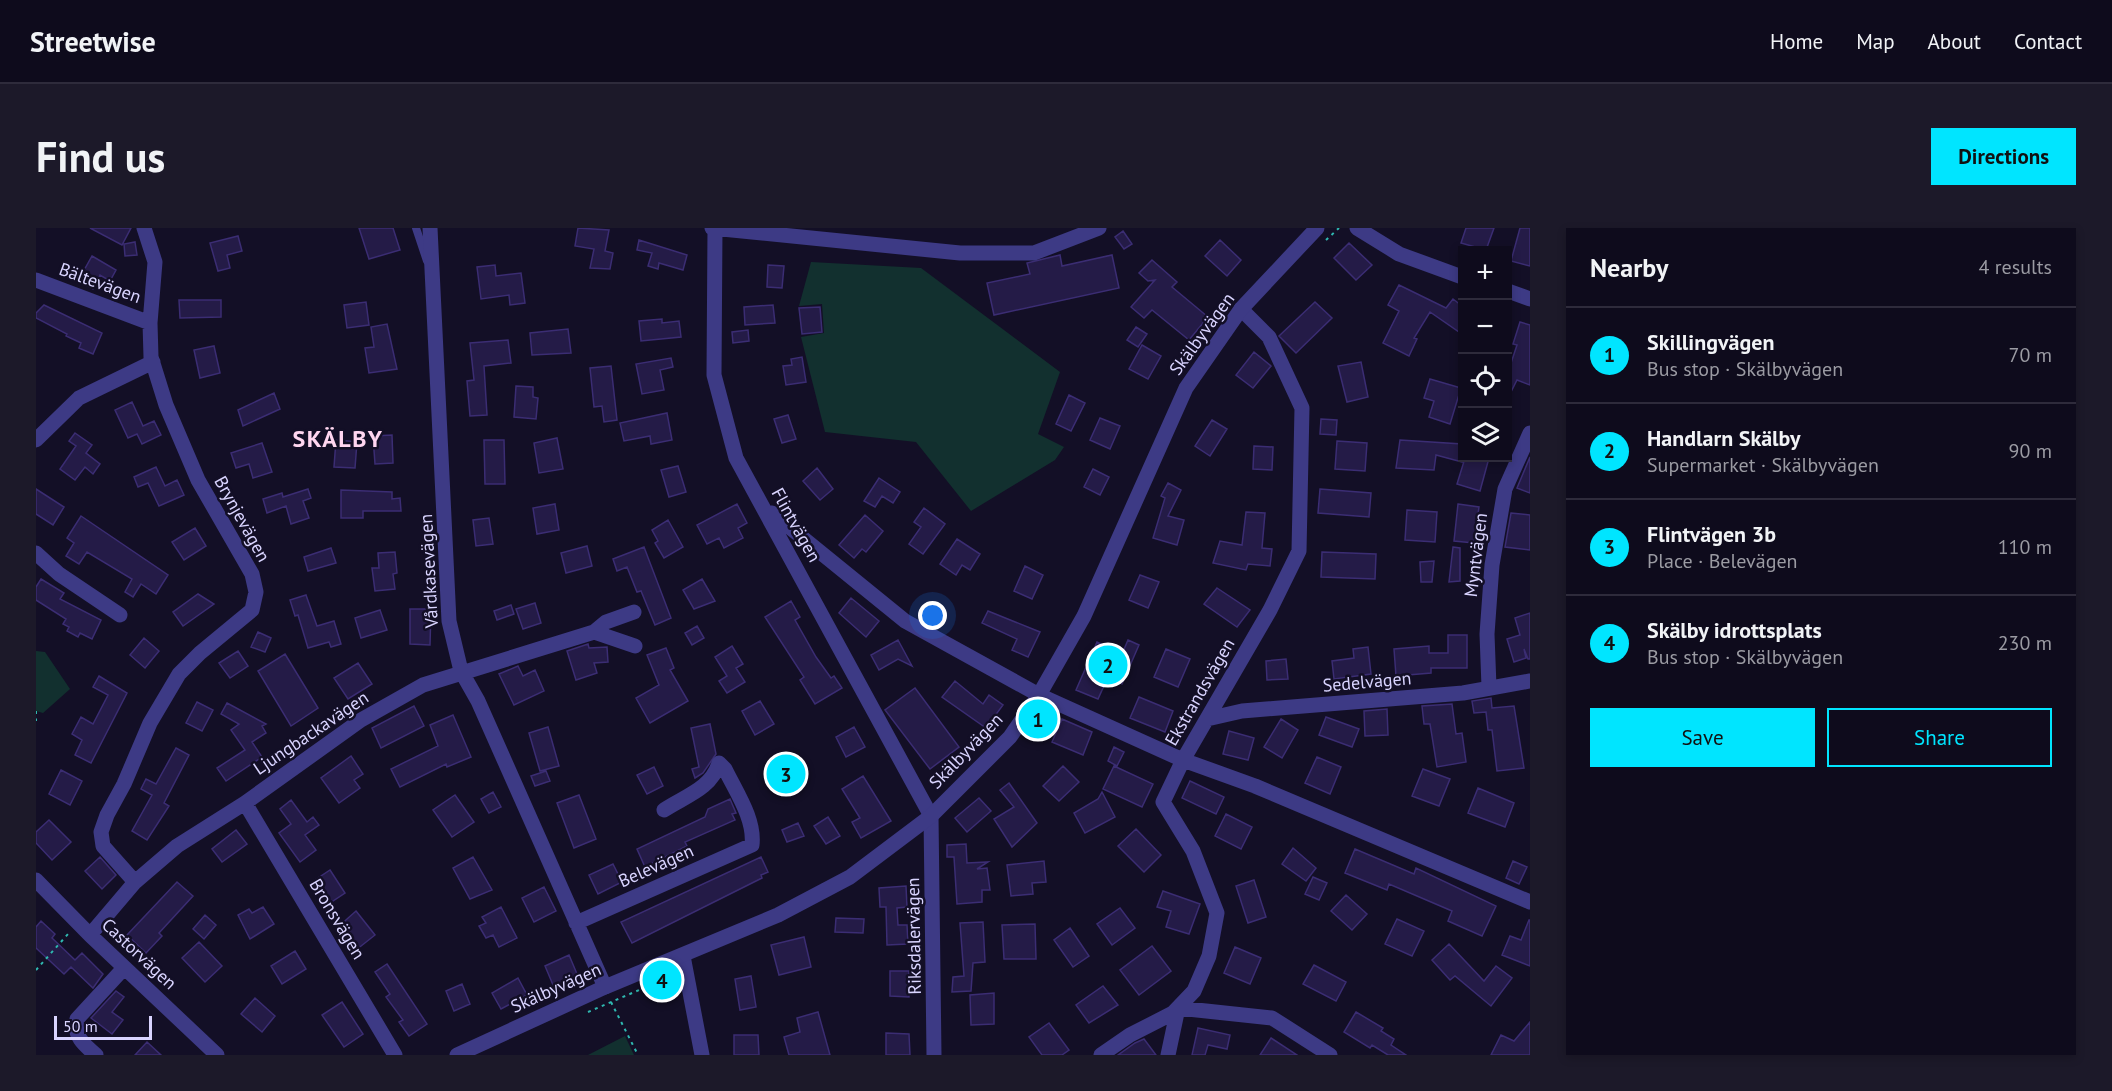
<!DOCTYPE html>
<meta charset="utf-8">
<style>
body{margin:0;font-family:"PT Sans",sans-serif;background:#1c1929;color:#f1f3f6}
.controls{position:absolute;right:18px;top:18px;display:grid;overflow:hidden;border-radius:0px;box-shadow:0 3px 9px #0003}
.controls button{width:54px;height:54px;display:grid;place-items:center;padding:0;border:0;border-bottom:2px solid #2e2b3b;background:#0e0b1c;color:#f1f3f6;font:30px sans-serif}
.scale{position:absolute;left:18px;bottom:15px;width:98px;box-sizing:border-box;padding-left:6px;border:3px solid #d9d4ff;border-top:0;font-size:16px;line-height:21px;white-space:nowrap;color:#d9d4ff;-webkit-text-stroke:4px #130f26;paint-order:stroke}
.you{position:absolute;left:897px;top:388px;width:21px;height:21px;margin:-15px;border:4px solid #fff;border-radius:50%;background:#1a73e8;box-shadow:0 0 0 9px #1a73e833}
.badge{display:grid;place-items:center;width:39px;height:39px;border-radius:50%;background:#00e5ff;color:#111;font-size:20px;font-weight:700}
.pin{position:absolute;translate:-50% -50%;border:3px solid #fff;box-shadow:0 2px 6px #0006}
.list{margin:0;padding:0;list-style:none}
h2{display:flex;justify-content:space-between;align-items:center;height:78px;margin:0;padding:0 24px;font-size:26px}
h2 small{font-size:20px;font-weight:400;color:#9b9ba3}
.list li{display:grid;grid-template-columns:39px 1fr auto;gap:18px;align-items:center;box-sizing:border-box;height:96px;padding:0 24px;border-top:2px solid #2e2b3b}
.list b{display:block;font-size:22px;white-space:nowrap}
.list p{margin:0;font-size:20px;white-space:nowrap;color:#9b9ba3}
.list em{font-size:20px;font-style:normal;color:#9b9ba3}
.actions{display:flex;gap:12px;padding:18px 24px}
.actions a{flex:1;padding:14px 0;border:2px solid #00e5ff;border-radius:0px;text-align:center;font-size:21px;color:#00e5ff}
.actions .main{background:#00e5ff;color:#111}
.icon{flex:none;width:33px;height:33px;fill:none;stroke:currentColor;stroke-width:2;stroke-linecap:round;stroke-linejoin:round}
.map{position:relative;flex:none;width:1494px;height:827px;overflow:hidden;border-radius:0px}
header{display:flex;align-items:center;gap:36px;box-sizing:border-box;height:84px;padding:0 30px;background:#0e0b1c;border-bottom:2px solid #2e2b3b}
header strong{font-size:28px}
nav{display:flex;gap:33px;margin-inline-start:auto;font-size:21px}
.intro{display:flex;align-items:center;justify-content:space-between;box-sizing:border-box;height:144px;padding:0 36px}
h1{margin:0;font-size:42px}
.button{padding:15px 27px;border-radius:0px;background:#00e5ff;color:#111;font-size:21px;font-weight:700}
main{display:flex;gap:36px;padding:0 36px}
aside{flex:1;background:#0e0b1c;border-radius:0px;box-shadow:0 3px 9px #0003}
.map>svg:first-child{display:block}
.green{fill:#12302f}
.building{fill:#241b47;stroke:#3b2d73;stroke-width:1.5}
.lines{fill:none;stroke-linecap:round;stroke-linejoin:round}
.path{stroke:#2fb8b0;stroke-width:2;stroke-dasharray:3 4.5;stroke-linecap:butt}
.service{stroke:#3d3a85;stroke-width:8}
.minor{stroke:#3d3a85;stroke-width:15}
.tertiary{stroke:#3d3a85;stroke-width:15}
.labels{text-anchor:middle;stroke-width:5;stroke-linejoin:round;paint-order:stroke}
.street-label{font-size:18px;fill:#d9d4ff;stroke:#130f26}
.district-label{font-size:24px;font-weight:bold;letter-spacing:1.5px;fill:#ffd6f0;stroke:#130f26}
</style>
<header>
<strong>Streetwise</strong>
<nav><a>Home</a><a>Map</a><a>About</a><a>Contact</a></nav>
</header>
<div class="intro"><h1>Find us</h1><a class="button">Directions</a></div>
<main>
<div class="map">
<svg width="1494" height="827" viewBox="0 0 1494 827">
<rect width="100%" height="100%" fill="#130f26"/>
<!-- green -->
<path class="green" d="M775,34l110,6 139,104 -22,62 26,13 -9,13 -84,51 -55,-69 -91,-10 -24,-95 23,-4 -2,-29 -23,2z
M0,423l9,1 25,37 -27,24 -7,-2z
M589,808l9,19h-46z"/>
<!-- building -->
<path class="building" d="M54,0h41l-9,17z
M323,0h34l7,22 -31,9z
M542,0l31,2 -4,21 8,2 -3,16 -20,-1 4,-19 -19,-3z
M1430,0h28l-8,22 -25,-7z
M1484,0h10v38l-19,-5z
M1087,3l9,13 -8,5 -9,-12z
M202,8l4,15 -15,4 3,13 -12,3 -8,-28z
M603,12l48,15 -4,15 -24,-7 -1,6 -10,-3 4,-13 -15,-3z
M1184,12l21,20 -14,16 -22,-20z
M99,14l2,13 -12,1 -1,-12z
M1313,15l23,22 -16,15 -22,-22z
M1024,27l2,11 50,-11 7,33 -125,27 -7,-32 43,-9 -3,-11z
M56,28l24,14 -6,11 -10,-6 -7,14 -15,-8z
M1116,32l25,22 -5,5 36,30 -19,23 -37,-30 -8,8 -13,-11 24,-27 -7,1 -9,-8z
M459,37l1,11 25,-3 4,30 -15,2 -1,-10 -28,4 -4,-32z
M732,37l16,1 -2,22 -15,-1z
M1363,57l47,23 7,-9 9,7v28l-32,-22 -16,26 3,1 -8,17 -26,-13 16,-32 -11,-6z
M143,72h42v17l-41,1z
M330,74l3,23 -22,3 -3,-23z
M1279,74l17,16 -36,35 -17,-17z
M8,77l58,28 -9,21 -14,-6 2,-5 -15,-7 1,-2 -31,-16v-5z
M737,77l2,18 -30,2 -1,-18z
M784,79l2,25 -20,2 -3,-26z
M626,91v4l17,-2 2,16 -40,4 -2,-20z
M1484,94l10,3v60l-13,-5 -9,18v-26l9,-27 -4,-1z
M351,96l10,45 -28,4 -4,-25 9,-1 -3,-20z
M1100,99l11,7 -9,13 -11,-7z
M532,101l3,24 -39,2 -2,-22z
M712,102l1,11 -16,2 -1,-11z
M472,112l3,23 -27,3 3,49 -17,1 -3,-35 7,-1 -4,-37z
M1106,117l19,11 -13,23 -19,-10z
M178,118l6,27 -20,5 -6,-28z
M1218,124l17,14 -18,22 -17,-13z
M766,129l4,25 -20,3 -3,-19 9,-1 -1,-6z
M635,130l2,9 -13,3 4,20 -22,4 -6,-30z
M1325,134l7,35 -21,5 -9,-36z
M575,138l6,54 -13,2 -2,-16 -8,1 -4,-39z
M1394,151l31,9 -11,36 -21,-7 5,-16 -10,-3z
M480,158l17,1v10l5,1 -2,21 -22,-2z
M238,165l6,16 -37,17 -5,-16z
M1033,167l16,8 -14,28 -15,-7z
M96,174l11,24 11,-5 7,14 -19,9 -5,-10 -9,4 -13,-28z
M631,185l5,27 -21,4 -1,-8 -26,5 -4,-18z
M752,187l8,24 -14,4 -8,-24z
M1064,190l20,8 -10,23 -20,-9z
M1285,191l16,1 -1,15 -16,-1z
M1176,192l15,9 -17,27 -15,-10z
M39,205l17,12 -6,8 14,11 -7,10 -8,-7 -10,13 -15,-11 16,-23 -7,-5z
M356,207l1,28 -18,1 -2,-28z
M521,210l6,31 -24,4 -5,-30z
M300,212l21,2 -2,26 -21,-1z
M448,212h20l1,44h-20z
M1364,212l62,4v18l-26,-7 -2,15 -38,-2z
M1301,213l30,2 -2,28 -30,-2z
M226,215l10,29 -19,6 -4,-14 -13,4 -5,-15z
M1218,218l19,1 -1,23 -19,-1z
M1494,229v36l-13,-5z
M1429,230h24l-9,33 -23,-7z
M642,238l8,26 -17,5 -8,-27z
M120,239l9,19 12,-6 7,15 -25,11 -11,-23 -10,4 -4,-10z
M781,240l16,21 -13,11 -17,-19z
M1057,241l16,8 -9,18 -16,-8z
M843,250l21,14 -7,11 -11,-7 -7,11 -11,-6z
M1132,255l13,7 -13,26 16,4 -7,25 -24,-7 12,-40 -4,-2z
M0,261l28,18 -11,18 -17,-11z
M272,261l3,9 -8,3 6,17 -18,6 -5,-18 -19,7 -4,-14 19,-6 1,4z
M1284,261l51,4 -2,24 -51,-4z
M305,262l51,2v7l8,-1 1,13h-38v7h-22z
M519,276l4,26 -22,4 -4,-26z
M701,276l10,19 -9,5 5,10 -19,10 -5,-10 -12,6 -10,-19z
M1422,276l21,3 -5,36 -20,-2z
M888,280l21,16 -22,30 -14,-10 12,-17 -7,-5z
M1371,282l30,2 -2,30 -30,-2z
M1210,284l19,1 -3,35 10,1 -2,17 -22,-2 -2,6 -33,-7 7,-22 22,4z
M1475,285l19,2v35l-25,-3z
M829,287l18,16 -17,21 -4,-3 -8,9 -15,-13z
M45,288l87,59 -12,19 -15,-10 -8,13 -8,-5 7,-13 -45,-27 -8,12 -13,-8 8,-13 -7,-5z
M453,290l4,26 -17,2 -3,-26z
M632,292l15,27 -19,11 -9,-15 3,-2 -6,-11z
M159,300l11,18 -22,14 -12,-18z
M921,311l23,15 -10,16 -8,-5 -6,10 -16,-11z
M551,318l5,20 -26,7 -5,-20z
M608,319l27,71 -16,7 -14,-34 -4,1 -10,-25 -10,4 -4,-12z
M1417,319l7,1v33l-11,1z
M295,320l5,15 -28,8 -4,-14z
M359,324l2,21 -4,1 2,15 -20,2 -3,-23h7l-1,-15z
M1286,324l54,2 -1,25 -54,-2z
M1398,333l-2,21h-11l-1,-20z
M989,338l18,9 -11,24 -18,-8z
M1104,347l19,7 -11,26 -19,-8z
M5,351l23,14 -4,6 41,21 -9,19 -12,-6 -2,4 -11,-6 2,-4 -6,-3 3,-5 -30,-19v-13z
M666,351l13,22 -21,8 -11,-19z
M1181,360l33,22 -13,17 -33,-23z
M162,366l16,10 -31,22 -10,-14z
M270,367l11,31 17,-5 7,23 -10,3 -2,-5 -21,6 -10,-33 -3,1 -5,-16z
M815,370l28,23 -13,16 -27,-24z
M755,373l9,16 -5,3 21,37 15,21 3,-2 8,12 -27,16 -15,-24 4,-3 -39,-60z
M499,375l6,20 -18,6 -7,-20z
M475,377l3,9 -17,6 -3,-9z
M374,381h21l-1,36 -20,-1z
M344,382l7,20 -26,8 -6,-20z
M952,383l52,21 -12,25 -16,-7 5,-11 -35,-16z
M1494,385v46h-2l-4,-10 2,9 -12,4 -7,-23 13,-4 -5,-17z
M661,398l7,12 -12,7 -7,-12z
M222,404l13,6 -6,14 -14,-5z
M1412,407h19v33h-36v5l-35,3 -2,-27 35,-3v7h19z
M108,410l15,13 -14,17 -15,-13z
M862,412l14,26 -14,-7 -19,11 -8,-15z
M1092,412l11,5 -17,39 -14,-7 -10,22 -22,-9 21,-48 25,12z
M552,416l1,4 18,-1 1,15 -14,1 3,10 -21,7 -9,-29z
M696,418l11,18 -7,4 9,14 -18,11 -8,-12 8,-5 -12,-19z
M1332,419l3,27 -37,5 -2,-18 22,-3 -1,-9z
M630,420l8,20 -4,2 18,31 -38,22 -14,-25 23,-13 -12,-30z
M1130,421l24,10 -12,28 -24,-10z
M202,423l10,15 -18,12 -11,-15z
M249,426l33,54 -27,18 -33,-55z
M1250,431l2,20 -21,1 -1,-19z
M322,435l14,21 -24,15 -14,-21z
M482,438l5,10 12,-6 9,21 -30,14 -15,-31z
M63,448l28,17 -36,70 -16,-8 7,-15 -10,-6 9,-17 12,7 15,-29 -15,-8z
M919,453l28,23 6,-9 14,10 -17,23 -44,-31z
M879,460l44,59 -29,22 -45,-59z
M1103,469l34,14 -8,21 -35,-14z
M1455,470l1,10 22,-2 10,62 -27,3 -5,-41h-4l-2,-18 -12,1 -2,-12z
M724,473l14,23 -19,11 -13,-24z
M161,474l16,8 -11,21 -16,-8z
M191,475l39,21 -4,2 4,7 -14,9 10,15 -36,24 -9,-13 28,-18 -14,-20 8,-6 -18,-10z
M1416,476l4,30 6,-1 4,29 -29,5 -7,-43h-6l-2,-18z
M378,478l10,20 -43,22 -9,-20z
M1351,481l1,26 -23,1 -1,-25z
M417,487l18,42 -24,10 -1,-3 -46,23 -9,-18 47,-23 -8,-21z
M1290,489l33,12 -7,18 -33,-12z
M1026,491l30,13 -9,23 -31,-13z
M1245,491l17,11 -16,28 -18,-11z
M674,496l6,30 -13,19 -8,5 -3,-9 7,-2 -8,-39z
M512,499l11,39 -19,5 -11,-38z
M818,499l11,20 -19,10 -10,-20z
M1193,503l25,7 -6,22 -25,-6z
M1078,519l10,5 -7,14 -9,-5z
M140,520l13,7 -25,48 5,3 -22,34 -15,-9 20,-36 -11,-6 5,-10 10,5z
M315,528l12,18 -9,6 6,8 -21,15 -18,-25z
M757,529l9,27 -23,8 -9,-28z
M1281,529l24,10 -11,27 -25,-11z
M1027,538l16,16 -20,19 -16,-15z
M1078,538l39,18 -11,23 -39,-18z
M618,539l9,19 -16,8 -10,-19z
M1387,541l27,10 -11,27 -27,-10z
M25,542l21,11 -12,24 -21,-11z
M510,543l4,10 -15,5 -4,-10z
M827,548l28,45 -30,17 -9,-16 8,-4 -18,-29z
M1154,553l34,16 -8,17 -34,-16z
M973,555l28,40 -25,24 -18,-28 20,-12 -14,-17z
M1442,560l36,15 -9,24 -37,-14z
M457,564l8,15 -12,6 -8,-14z
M1066,564l13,25 -30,16 -11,-20 24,-14z
M419,567l19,27 -22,15 -19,-27z
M543,567l17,44 -22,9 -17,-45z
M943,570l12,13 -24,21 -12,-14z
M694,571l6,14 -4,1 3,6 -50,22 2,4 -42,21 -8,-18 68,-32 3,-8z
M255,572l16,22 6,-5 6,8 -14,10 11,15 -16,12 -21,-29 12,-9 -11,-15z
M1190,586l26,13 -11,22 -26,-13z
M792,589l12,19 -14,8 -12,-18z
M13,592l22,22 -19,18 -16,-17v-11z
M762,595l6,13 -17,6 -5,-12z
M1100,601l25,26 -17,17 -26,-26z
M200,602l11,14 -25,18 -10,-13z
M930,616l1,19 21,-1 -11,7 10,-1 3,22h-8v12l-25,2 -3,-47h-7v-12z
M1257,620l23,20 -10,13 -24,-17z
M1319,621l59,25 2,-6 80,38 -14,30 -34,-15 4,-10 -63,-27 -2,6 -42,-17z
M64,629l16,18 -14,14 -17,-18z
M437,629l19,33 -22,9 -17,-31z
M725,629l7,15 -7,3 1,3 -130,65 -11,-21z
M1008,633l2,21 -14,1 1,11 -22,2 -4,-31z
M1477,633l14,6 -8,17 -13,-6z
M577,636l9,18 -24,12 -9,-19z
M294,642l15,23 -18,12 -15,-23z
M1277,649l14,6 -8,17 -14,-6z
M1218,652l12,37 -18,6 -12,-37z
M141,654l16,14 -34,37 3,3 -16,17 -19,-18z
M870,658l1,21 -10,1 1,17h9l1,19 -21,1 -1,-38h-6l-1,-19z
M508,659l12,24 -22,11 -12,-24z
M1127,663l37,13 -11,30 -23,-7 5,-16 -14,-4z
M1310,667l21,19 -15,16 -21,-19z
M227,679l11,17 -24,15 -12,-24 11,-6 3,4z
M465,679l16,31 -18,9 -6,-12 -7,3 -7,-12 7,-3 -4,-6z
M1084,680l15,20 -23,17 -15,-21z
M320,683l19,24 -19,15 -18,-23z
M169,687l11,10 -12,14 -11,-10z
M800,690l28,1 -1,14 -28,-1z
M1361,691l27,12 -12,25 -27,-12z
M1493,692h1v46l-28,-11 8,-19 11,4z
M5,693l14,13 -3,4 23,22 7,-7 21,21 -10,14 -22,-21 -7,7 -28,-26v-21z
M947,694l2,40 -12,1 -2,28 -19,1 1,-15 11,-1 -4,-53z
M999,696l1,35h-32l-2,-34z
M1034,700l19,28 -16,11 -19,-27z
M768,709l7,30 -32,8 -8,-30z
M163,714l23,24 -17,16 -23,-24z
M1413,716l35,37 12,-15 16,12 -21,28 -36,-30 -5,4 -18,-20z
M1116,718l19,25 -32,24 -19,-25z
M1199,719l26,11 -11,26 -26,-11z
M259,723l11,18 -24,15 -11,-18z
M533,727l11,26 -24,11 -11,-26z
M351,736l40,60 -18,12 -10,-14 4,-2 -17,-23 4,-3 -15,-22z
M1278,737l32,17 -10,19 -33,-17z
M854,743h19v26l-19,-1z
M715,748l5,31 -16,3 -5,-31z
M482,750l9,17 -26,14 -9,-16z
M426,756l8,20 -16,7 -8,-20z
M1067,758l15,19 -29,18 -13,-18z
M80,763l8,6 -12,15 11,8 -11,14 -21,-16z
M958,765v31l-23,1 -1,-30z
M219,770l20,18 -13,16 -21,-18z
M306,774l21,32 -19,13 -22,-32z
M782,784l12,43h-41l-5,-18 16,-5 -3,-14z
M1320,784l27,16 -2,3 13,8 -3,6 15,10h-18l-16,-10 -2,3 -26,-16z
M1494,794v33h-39l10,-20 13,6z
M1013,795l20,27 -7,5h-20l-13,-18z
M1162,800l32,7 -3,14 -19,-4 -3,10h-13z
M850,805l23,1 1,21h-24z
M698,807h24l1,20h-25z
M1235,810l26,17h-37z
M1108,811l12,16h-38l17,-12z
M111,814l14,13h-26z"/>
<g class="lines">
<!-- path -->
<path class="path" d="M1290,12l13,-12
M0,483v10
M993,508l18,-23
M0,742l32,-36
M575,774l27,53
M552,784l86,-37"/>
<!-- service -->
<path class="service" d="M380,0l11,33"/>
<!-- minor -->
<path class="minor" d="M394,0l19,393 12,50 17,30 127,286
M676,0l248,25h74l65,-25
M679,0l-1,147 22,83 195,358 3,239
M1321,0l42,26 63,23
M0,52l114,43
M1472,63l22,8
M0,212l43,-42 74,-36
M736,285l133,108 134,74 144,65 72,26 275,116
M0,325l23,21 61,41
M558,404l41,14
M1453,459l-2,-53 5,-69 13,-76 25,-56
M1171,491l35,-8 221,-18 67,-12
M209,575l150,252
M0,652l54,55 127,120
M99,654l-32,-36 -2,-14 6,-17 17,-31 26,-61 29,-49 21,-21 52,-43 4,-18 -4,-18 -54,-94 -32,-75 -15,-48 -1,-34 5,-61 -11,-34
M540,695l176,-78c3,-26 -16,-53 -27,-76l-6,-6c-8,26 -34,33 -55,47
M54,707l45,-53 42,-36 68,-43 116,-83 62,-35 171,-53 12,-10 28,-10
M647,728l19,99
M60,827c-12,-10 -23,-19 -19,-36l47,-51
M1065,827l29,-20 43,-22 21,-22 15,-35 8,-43 -24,-62 -30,-49 20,-42 87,-150 29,-59 3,-143 -33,-71 -28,-28
M1132,827l10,-47 94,10 58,37"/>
<!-- tertiary -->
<path class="tertiary" d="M421,827l148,-68 173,-72 72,-38 81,-61 79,-79 29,-42 45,-79 102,-228 55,-79 76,-81"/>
</g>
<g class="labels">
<!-- street labels -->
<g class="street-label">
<text transform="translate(64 55) rotate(20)" y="6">Bältevägen</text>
<text transform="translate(1166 106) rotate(-54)" y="6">Skälbyvägen</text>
<text transform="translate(206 291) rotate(61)" y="6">Brynjevägen</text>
<text transform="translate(760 297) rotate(61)" y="6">Flintvägen</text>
<text transform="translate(1440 327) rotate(-83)" y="6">Myntvägen</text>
<text transform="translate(393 343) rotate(-93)" y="6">Vårdkasevägen</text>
<text transform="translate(1331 454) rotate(-5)" y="6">Sedelvägen</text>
<text transform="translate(1164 464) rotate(-60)" y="6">Ekstrandsvägen</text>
<text transform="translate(275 505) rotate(-34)" y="6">Ljungbackavägen</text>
<text transform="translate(930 523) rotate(-46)" y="6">Skälbyvägen</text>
<text transform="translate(620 638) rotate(-24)" y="6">Belevägen</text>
<text transform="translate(301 691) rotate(59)" y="6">Bronsvägen</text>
<text transform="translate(878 708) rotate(-91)" y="6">Riksdalervägen</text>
<text transform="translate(103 726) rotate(43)" y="6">Castorvägen</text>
<text transform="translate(520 760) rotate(-24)" y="6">Skälbyvägen</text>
</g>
<!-- district labels -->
<g class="district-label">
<text x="302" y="219">SKÄLBY</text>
</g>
</g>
</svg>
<div class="controls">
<button>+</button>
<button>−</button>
<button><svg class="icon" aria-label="locate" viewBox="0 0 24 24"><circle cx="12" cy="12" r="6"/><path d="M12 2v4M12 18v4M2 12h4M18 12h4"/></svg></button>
<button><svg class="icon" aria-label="layers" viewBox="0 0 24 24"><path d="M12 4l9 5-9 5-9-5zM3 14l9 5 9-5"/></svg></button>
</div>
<div class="scale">50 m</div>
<div class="you"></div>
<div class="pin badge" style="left:1002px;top:491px">1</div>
<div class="pin badge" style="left:1072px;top:437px">2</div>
<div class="pin badge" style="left:750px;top:546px">3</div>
<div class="pin badge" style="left:626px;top:752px">4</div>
</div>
<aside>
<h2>Nearby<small>4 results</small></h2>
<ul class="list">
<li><span class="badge">1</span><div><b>Skillingvägen</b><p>Bus stop · Skälbyvägen</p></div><em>70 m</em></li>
<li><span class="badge">2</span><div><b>Handlarn Skälby</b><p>Supermarket · Skälbyvägen</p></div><em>90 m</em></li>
<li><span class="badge">3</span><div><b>Flintvägen 3b</b><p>Place · Belevägen</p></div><em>110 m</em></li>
<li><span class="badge">4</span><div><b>Skälby idrottsplats</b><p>Bus stop · Skälbyvägen</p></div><em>230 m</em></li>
</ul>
<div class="actions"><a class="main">Save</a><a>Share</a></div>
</aside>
</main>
